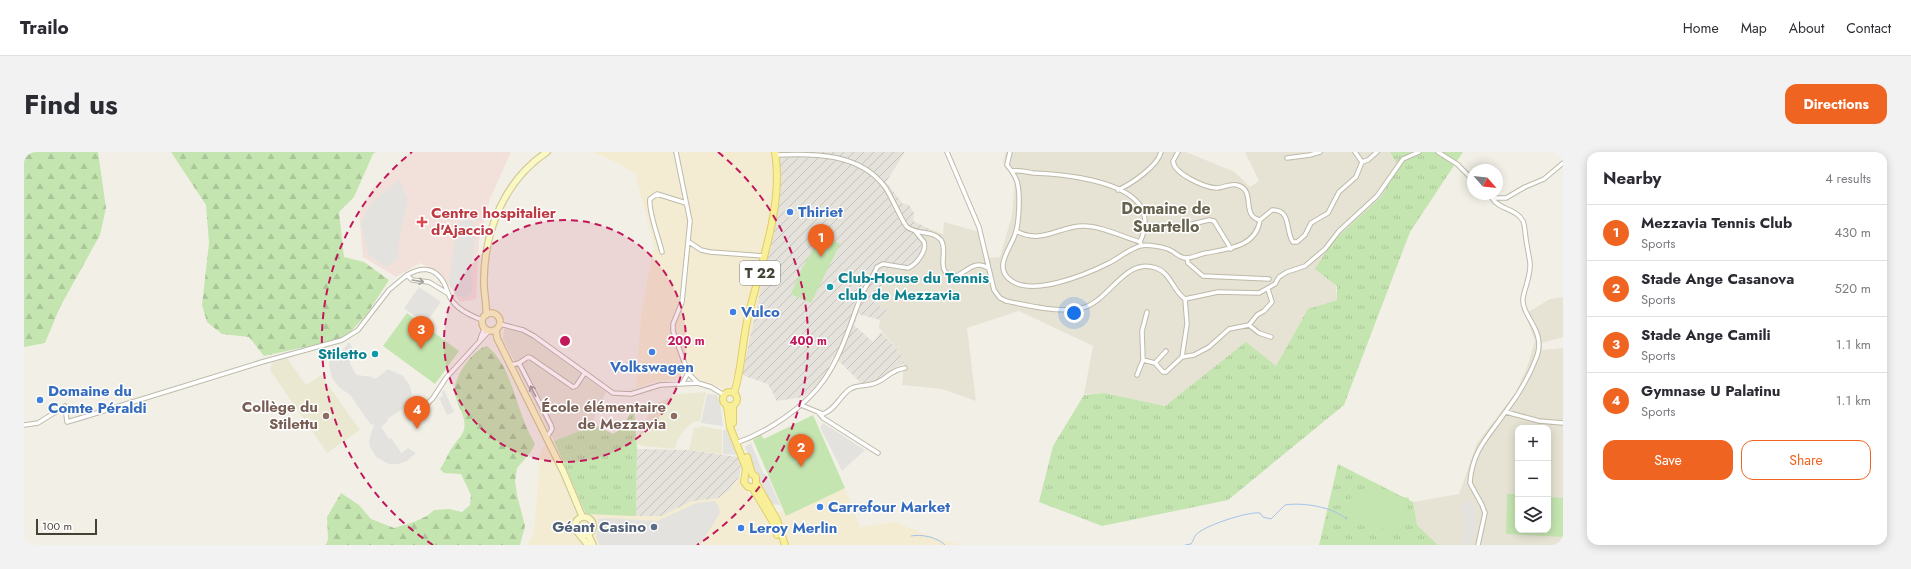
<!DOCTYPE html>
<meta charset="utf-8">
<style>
body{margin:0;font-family:Jost,sans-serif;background:#f2f2f3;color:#2b2b33}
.controls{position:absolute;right:12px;bottom:12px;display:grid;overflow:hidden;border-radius:8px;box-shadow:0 2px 10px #0003}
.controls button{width:36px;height:36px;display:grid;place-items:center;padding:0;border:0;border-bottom:1px solid #e1e1e2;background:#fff;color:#2b2b33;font:20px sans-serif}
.compass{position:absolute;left:1443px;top:12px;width:36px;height:36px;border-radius:50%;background:#fff;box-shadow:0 2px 10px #0003;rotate:117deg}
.scale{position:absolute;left:12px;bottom:10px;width:61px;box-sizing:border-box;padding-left:4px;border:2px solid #444135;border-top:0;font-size:11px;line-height:14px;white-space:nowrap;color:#444135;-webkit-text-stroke:3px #fff;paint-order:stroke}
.you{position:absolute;left:1050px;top:161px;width:14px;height:14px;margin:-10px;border:3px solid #fff;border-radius:50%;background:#1a73e8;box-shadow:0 0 0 6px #1a73e833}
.badge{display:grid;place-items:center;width:26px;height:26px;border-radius:50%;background:#ef6420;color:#fff;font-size:13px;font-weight:700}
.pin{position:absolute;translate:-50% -33px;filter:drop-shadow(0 1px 2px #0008)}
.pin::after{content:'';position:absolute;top:21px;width:14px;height:12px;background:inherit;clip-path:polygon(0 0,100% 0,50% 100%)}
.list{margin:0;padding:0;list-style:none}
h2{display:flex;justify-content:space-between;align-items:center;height:52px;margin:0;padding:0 16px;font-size:17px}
h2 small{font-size:13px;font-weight:400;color:#7c7c81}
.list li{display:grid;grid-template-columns:26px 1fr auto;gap:12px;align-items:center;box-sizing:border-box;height:56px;padding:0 16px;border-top:1px solid #e1e1e2}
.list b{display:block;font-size:15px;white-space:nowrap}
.list p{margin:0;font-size:13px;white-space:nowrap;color:#7c7c81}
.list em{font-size:13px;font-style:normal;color:#7c7c81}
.actions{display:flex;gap:8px;padding:12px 16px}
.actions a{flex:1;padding:9px 0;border:1px solid #ef6420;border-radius:12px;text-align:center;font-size:14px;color:#ef6420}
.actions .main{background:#ef6420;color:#fff}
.icon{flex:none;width:22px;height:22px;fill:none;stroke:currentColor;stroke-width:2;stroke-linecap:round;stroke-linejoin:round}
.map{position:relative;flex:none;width:1539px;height:393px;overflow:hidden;border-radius:12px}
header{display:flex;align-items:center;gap:24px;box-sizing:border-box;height:56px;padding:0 20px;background:#fff;border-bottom:1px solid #e1e1e2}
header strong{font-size:19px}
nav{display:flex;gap:22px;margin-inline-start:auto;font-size:14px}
.intro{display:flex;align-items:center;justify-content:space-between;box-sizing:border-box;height:96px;padding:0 24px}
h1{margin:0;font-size:28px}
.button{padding:10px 18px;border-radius:12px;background:#ef6420;color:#fff;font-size:14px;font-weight:700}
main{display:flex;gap:24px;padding:0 24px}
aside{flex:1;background:#fff;border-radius:12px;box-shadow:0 2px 10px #0003}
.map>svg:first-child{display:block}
.residential{fill:#e6e3d4;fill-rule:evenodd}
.commercial{fill:#f3ebd2}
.industrial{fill:url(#industrial-furrows)}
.education{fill:#eae8d0}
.medical{fill:#f2e1da}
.grass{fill:url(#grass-tufts)}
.forest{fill:url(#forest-firs)}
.garden{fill:#c4e4b0}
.parking{fill:#e3e2de}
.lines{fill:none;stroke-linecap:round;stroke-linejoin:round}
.stream{stroke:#a4c2ec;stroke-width:1}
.minor-casing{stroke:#bdbaa9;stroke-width:5.5}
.secondary-casing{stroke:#d0cb97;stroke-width:8}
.primary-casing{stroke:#ddcf68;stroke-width:8}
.minor{stroke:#fff;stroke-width:3.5}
.secondary{stroke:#fcf8c6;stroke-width:5.5}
.primary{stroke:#f9ef98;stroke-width:6}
.oneway{stroke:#a2a09a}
.ring{fill:none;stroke:#c2185b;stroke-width:2;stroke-dasharray:7 5}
.shop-dot{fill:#3f7fe0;stroke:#fff;stroke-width:1.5}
.health-dot{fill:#e0444e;stroke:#fff;stroke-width:1.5}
.culture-dot{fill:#0f9aa8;stroke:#fff;stroke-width:1.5}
.education-dot{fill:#8d6e63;stroke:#fff;stroke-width:1.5}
.service-dot{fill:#5c6f8a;stroke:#fff;stroke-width:1.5}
.labels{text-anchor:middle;stroke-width:3;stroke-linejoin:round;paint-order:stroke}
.shield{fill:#fff;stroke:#7c7a72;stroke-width:1}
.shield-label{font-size:14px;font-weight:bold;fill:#444135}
.shop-label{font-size:15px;font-weight:bold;fill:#366cbe;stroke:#fff;text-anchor:start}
.health-label{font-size:15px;font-weight:bold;fill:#be3a42;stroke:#fff;text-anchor:start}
.culture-label{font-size:15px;font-weight:bold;fill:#0d838f;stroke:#fff;text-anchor:start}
.education-label{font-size:15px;font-weight:bold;fill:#785e54;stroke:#fff;text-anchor:end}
.service-label{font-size:15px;font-weight:bold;fill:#4e5e75;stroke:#fff;text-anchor:end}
.neighbourhood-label{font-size:16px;font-weight:bold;fill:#66614d;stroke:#fff}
.centre{fill:#c2185b;stroke:#fff;stroke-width:2}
.ring-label{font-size:12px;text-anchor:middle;font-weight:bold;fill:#c2185b;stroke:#fff;stroke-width:3;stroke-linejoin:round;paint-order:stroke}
</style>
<header>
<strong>Trailo</strong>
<nav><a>Home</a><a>Map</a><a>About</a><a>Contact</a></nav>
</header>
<div class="intro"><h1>Find us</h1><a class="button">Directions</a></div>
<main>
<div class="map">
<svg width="1539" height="393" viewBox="0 0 1539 393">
<defs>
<pattern id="industrial-furrows" width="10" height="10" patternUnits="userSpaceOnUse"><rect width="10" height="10" fill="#e4e2db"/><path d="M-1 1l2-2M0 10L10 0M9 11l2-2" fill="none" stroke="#c5c3bd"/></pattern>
<pattern id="grass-tufts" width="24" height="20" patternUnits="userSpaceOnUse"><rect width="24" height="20" fill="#c4e4b0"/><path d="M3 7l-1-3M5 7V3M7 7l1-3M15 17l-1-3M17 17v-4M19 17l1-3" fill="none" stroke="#aac598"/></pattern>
<pattern id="forest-firs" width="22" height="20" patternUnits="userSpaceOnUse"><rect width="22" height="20" fill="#c4e4b0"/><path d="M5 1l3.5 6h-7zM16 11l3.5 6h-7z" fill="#aac598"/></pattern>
</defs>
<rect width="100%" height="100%" fill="#f2f0e6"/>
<!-- residential -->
<path class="residential" d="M982,0h180l49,20 15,15 9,-6 -14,-29h145l10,15 -19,30 -49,45 5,58 -29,9 -32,57 -80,16 -31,24 -61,-13 -20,1 9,-48 -74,-35 -52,17 9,73 -34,-12 -40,-4 2,-22 -4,-10 -21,-25 1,-8 7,-10 -10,-5 9,-36 11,-1 31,-40 15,6 1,-12 39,11 5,25 12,-1 12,-42 3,-36 -12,-17z
M1539,145v40l-21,6v7l21,-2v197h-125l-22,-20 -3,-23 46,-8 18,-51 39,-51 11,-25 8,-26 -10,-27 25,-15zM1494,276h30v102h-30z
M480,177h8l17,7 77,56 -16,35 -36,14 -51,-102z"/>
<!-- commercial -->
<path class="commercial" d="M568,0h186l1,53 -13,62 -24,108 -7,-2 -7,16h-4l-25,-9 -8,-9 -8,1 -2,5 -5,2 -21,3 -19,6 5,-73 13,-70 -19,-72 -28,-15z
M521,290l7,13 24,59 85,2 31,-15 27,-3 10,-8 10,-13 27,42 17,-9 3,6 59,-28 15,39 34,-5 47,18 22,5h-436l7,-11 6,-80z"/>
<!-- industrial -->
<path class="industrial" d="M754,0h127l-19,30 17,22 6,1 5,8 -1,8 15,7 -4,7 3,11 -10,23 -12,2 -8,-3 -11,1 -9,36 10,5 -7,10 -22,-6 -4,11 19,17 8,-10 19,21 4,10 -10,5 -18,14 -14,2 -22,-22 -7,-5 -10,23 -19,17 -27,4 -9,-17 -26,-9 37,-170z
M613,297l52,1 49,7 3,11 -2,9 -10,13 -10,8 -27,3 -31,15h-25z"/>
<!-- education -->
<path class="education" d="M263,206l19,27 15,-10 39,55 -33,23 -57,-83 2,-7z
M682,240l-6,29 -7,1 -9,8 -6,9 -3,10 -32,-3 -6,-2 -1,-3 17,-36 25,-11z
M677,274l21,4v24l-33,-4 5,-23 6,1z"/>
<!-- medical -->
<path class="medical" d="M387,0h100l-21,47 -11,41 -3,59 -16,3 -19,-28 -21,-11 -24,14 -33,-20 -4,-44 13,-24z"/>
<!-- grass -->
<path class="grass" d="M1366,0h73l-53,80 -66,173 -116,95 -126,26 -63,-24 14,-56 31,-51 20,-2 61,13 81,-64 30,24 32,-57 29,-9v-14l-22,-17 17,-27 49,-45 18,-30z
M610,255l3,42 -1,67 -50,-2 -32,-73 41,-16 18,9 9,-6z
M1314,312l75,38 4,23 21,20h-119z"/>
<!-- forest -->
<path class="forest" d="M0,0h74l8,56 -6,27 -40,72 -15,36 -21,4z
M147,0h205l-3,2 -19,43 -15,15 5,45 20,5 25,18 -22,34 -22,24 -81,18 -15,-19 -27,-3 -15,-12 -5,-17 7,-62 -3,-38z
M463,194c22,18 27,50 37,75 3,8 7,16 11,23l-5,9 -13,15 -2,13 2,14 8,31 -5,19h-194l2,-6 -1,-22 14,-24 18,12 12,14 23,9 20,-6 13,-6 7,-6 15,-1 13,3 8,-7 1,-10 -10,-21 -17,-1 -4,-4c6,-8 8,-17 14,-24 3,-5 9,-10 10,-16 3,-12 -7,-23 -9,-35 -3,-15 18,-45 32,-48z"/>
<!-- garden -->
<path class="garden" d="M798,82l18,10 -29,59 -20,-9 10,-24z
M383,161l52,38 -24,33 -52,-38z
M789,263l32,73 -59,28 -33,-76 8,-5 3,4z
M1329,336l56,10 -6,34 -56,-10z
M1483,342h11v36h30v-33l15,1v39l-57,-3z"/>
<!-- parking -->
<path class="parking" d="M375,28l9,20 -9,38 -1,20 -12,10 -18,-14 -7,-31 10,-20z
M440,67l8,2 4,8 -5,40 1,23 -7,6 -9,-3 -7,-12 8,-59z
M395,135l22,15 -16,22 -21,-16z
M325,190l4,7 -3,13 1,4 6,9 15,2 3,2 10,-7 1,-2h4l13,6 6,8 3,9 -5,16 -3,-1 -17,11 1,2 -7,6 8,12 2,-1 10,14 -2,3 9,-7 8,5 -9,8 -9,3h-9l-13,-7 -6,-10 -1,-6 5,-17 -3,1 -21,-30 -11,-8 -7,-9 -3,-12 2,-17 3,1 1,-2 7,3z
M420,238l10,22 -7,3 -8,-17 4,-2 -1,-4z
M683,242l10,1 3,8 3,23 -22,-3z
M799,271l42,27 -23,21 -22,-44z
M705,277l11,26 -17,-1v-24z
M727,291l12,30 4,2 13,30 -10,-1 -25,-57z
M1447,348l6,11 -1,18 -7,16h-4l-4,-3 4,-13 -1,-10 -5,-12z
M691,349l3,4 2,8 -20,32h-100l-4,-8 3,-18 6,-1 52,3 40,-18z"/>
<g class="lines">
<!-- stream -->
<path class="stream" d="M887,384c11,-2 26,1 34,9
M1161,393l6,-1c2,-3 3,-6 4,-8 6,-10 55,-25 65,-23l3,4 8,2 14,-14c17,-3 49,2 61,14"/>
<!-- minor casing -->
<g class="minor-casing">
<path id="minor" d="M652,0l14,69 -8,81 -9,22v7l15,42 10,10
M923,0l32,75 15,63 6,8 6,3c23,5 53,12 76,7 27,-6 42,-51 74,-40 15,5 17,23 29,31l33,-7 41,1 16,-9 4,-7 8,-5 18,-6 20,-17 14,-18 38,-35 26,-37 16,-7
M986,0l-3,13c5,6 10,13 11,21 2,10 1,36 -2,45 -3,15 -22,33 -8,47 21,21 79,-4 101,-15 10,-5 20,-14 31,-17 7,-2 24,1 30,4 5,2 9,8 16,8 6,0 14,-4 20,-5 22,-4 50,-6 54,-33
M1154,0l-5,9c1,13 31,26 43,27 7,0 14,-5 21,-3 20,5 3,31 23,35l12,-10c20,-1 13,22 21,32h4l8,-7 6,-12 17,-10 11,-21 17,-15 6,-15
M1331,0l7,10 6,-2 9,-8
M1414,0l19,12 16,16
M751,3c38,-2 85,-2 110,32 6,8 17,35 22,40 10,8 26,3 34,13 8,12 -7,32 13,37 12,-4 20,-18 34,-9
M1263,6l23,-3 10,-3
M988,19c8,-1 14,1 21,2 29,1 92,7 108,34 7,12 4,24 -1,35
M1094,38c13,-6 40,-24 43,-38
M1463,42l5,4h14l19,-11 19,-8 19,-16
M1156,75l29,-7 5,1 17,28
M992,79c26,14 43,-5 67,-5 19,0 40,11 57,16l1,2
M665,90l12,8 9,2 54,4
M638,100c-3,-13 -14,-41 -12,-53l7,-5 29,9
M1163,106l1,5 15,13 66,3
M423,141l-18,-11 -17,-2 -5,-5c14,-8 27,-9 37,8 3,6 4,13 9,19 7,9 19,14 29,18
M1123,160l-5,19 1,29 12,3 8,9h3l16,-15 12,-2 15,-8 20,-18 20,-4 8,-10 7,-4 8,-9 -4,-13
M476,172l23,6 11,6 79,57 18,1 29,-9 38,-2 13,4 13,8
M1225,173l10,8 12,4
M456,187l4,-10
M1158,205l5,-33 -2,-25
M495,211l9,-6 3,1 42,29 3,-1 8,-12
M1131,211l11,-12
M487,213l8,-2 32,62 1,4 -5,8
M1113,223l6,-15
M658,232l6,-11
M777,253l22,9c13,-5 16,-17 27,-25 6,-4 15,-3 22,-5 14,-3 17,-14 33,-16
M399,256l10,-10 13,-20 43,-47
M794,260l5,6 55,35
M1482,260l33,9 24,2
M0,273l14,-2 27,-17 2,16 17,-5 178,-55 80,-22 16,-10 31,-40 18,-15
M712,291c32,-11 69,-36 88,-63 17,-24 26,-55 36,-81 4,-12 13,-21 17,-32l6,-3 25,4c8,-3 19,-17 16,-26l-9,-11
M1454,393l7,-32 -3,-8 -12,-22c2,-33 19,-47 36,-72 13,-17 24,-36 31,-55 9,-26 -16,-40 -14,-58 2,-11 8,-23 7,-35 -1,-8 -3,-16 -4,-24 -1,-6 -1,-13 -3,-18 -7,-13 -24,-11 -31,-23"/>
</g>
<!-- secondary casing -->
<g class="secondary-casing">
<path id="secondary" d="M458 170a9 9 0 1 1 18 0a9 9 0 1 1-18 0Z
M462,163c1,-13 -3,-25 -2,-37 1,-49 21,-98 63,-126
M472,178l1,8 67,135 18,43
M551 374a9 9 0 1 1 18 0a9 9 0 1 1-18 0Z
M555,382l9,11
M564,382l5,11"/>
</g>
<!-- primary casing -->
<g class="primary-casing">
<path id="primary" d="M699 247a7 7 0 1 1 14 0a7 7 0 1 1-14 0Z
M710,241c8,-24 8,-51 14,-76 12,-51 36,-112 27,-165
M703,254l3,21 16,41 -2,14 4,5h4
M709,254v17
M723,305l5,17
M728,322l4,3v6l21,37 8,25
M728,335l21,35 4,13"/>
</g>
<!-- minor -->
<use href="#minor" class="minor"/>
<!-- secondary -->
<use href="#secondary" class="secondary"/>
<!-- primary -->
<use href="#primary" class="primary"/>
</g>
<!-- one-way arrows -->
<defs><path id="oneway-shaft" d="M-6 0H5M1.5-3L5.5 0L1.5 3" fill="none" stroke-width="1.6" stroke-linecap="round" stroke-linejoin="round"/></defs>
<g class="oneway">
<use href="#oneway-shaft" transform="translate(394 129) rotate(9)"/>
<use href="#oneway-shaft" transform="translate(509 239) rotate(-117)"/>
</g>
<!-- distance rings -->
<circle cx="541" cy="189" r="121" fill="#c2185b" fill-opacity=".12"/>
<g class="ring">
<circle cx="541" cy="189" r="121"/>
<path d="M409 393A243 243 0 0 1 388 0M694 0A243 243 0 0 1 673 393"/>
</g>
<!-- markers -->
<g class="shop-dot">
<circle cx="766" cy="60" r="4"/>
<circle cx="709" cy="160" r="4"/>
<circle cx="628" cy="200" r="4"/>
<circle cx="16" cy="248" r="4"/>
<circle cx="796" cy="355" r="4"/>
<circle cx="717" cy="376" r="4"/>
</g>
<path class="health-dot" d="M396 64h4v4h4v4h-4v4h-4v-4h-4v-4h4z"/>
<g class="culture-dot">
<circle cx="806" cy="135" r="4"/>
<circle cx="351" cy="202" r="4"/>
</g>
<g class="education-dot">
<circle cx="302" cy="264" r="4"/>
<circle cx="650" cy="264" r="4"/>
</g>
<circle class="service-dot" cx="630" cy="375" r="4"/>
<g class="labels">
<!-- shield labels -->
<rect class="shield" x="716" y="109" width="40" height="24" rx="3"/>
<g class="shield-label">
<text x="736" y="126">T 22</text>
</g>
<!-- shop labels -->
<g class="shop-label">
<text x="774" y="65">Thiriet</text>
<text x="717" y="165">Vulco</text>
<text x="628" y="220" text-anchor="middle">Volkswagen</text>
<text x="24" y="244">Domaine du<tspan x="24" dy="17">Comte Péraldi</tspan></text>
<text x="804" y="360">Carrefour Market</text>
<text x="725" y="381">Leroy Merlin</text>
</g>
<!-- health labels -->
<g class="health-label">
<text x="407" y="66">Centre hospitalier<tspan x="407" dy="17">d'Ajaccio</tspan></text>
</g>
<!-- culture labels -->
<g class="culture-label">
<text x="814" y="131">Club-House du Tennis<tspan x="814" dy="17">club de Mezzavia</tspan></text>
<text x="343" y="207" text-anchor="end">Stiletto</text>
</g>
<!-- education labels -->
<g class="education-label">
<text x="294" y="260">Collège du<tspan x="294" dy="17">Stilettu</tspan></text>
<text x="642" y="260">École élémentaire<tspan x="642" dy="17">de Mezzavia</tspan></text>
</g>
<!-- service labels -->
<g class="service-label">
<text x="622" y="380">Géant Casino</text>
</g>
<!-- neighbourhood labels -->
<g class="neighbourhood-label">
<text x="1142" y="62">Domaine de<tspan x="1142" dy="18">Suartello</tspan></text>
</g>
</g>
<circle cx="541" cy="189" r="6" class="centre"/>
<g class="ring-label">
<text x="662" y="193">200 m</text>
<text x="784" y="193">400 m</text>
</g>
</svg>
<div class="controls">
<button>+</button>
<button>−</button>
<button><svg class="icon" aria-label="layers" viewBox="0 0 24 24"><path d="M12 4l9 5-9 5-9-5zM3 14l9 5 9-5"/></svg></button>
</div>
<svg class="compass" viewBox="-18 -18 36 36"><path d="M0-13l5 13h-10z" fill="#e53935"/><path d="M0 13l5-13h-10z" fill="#7c7c81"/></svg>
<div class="scale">100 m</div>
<div class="you"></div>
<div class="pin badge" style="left:797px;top:105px">1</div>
<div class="pin badge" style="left:777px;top:315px">2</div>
<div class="pin badge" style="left:397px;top:197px">3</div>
<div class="pin badge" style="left:393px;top:277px">4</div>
</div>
<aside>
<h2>Nearby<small>4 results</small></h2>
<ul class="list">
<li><span class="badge">1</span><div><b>Mezzavia Tennis Club</b><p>Sports</p></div><em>430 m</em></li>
<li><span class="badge">2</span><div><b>Stade Ange Casanova</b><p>Sports</p></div><em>520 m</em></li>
<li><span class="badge">3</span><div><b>Stade Ange Camili</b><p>Sports</p></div><em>1.1 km</em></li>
<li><span class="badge">4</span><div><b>Gymnase U Palatinu</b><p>Sports</p></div><em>1.1 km</em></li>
</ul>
<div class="actions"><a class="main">Save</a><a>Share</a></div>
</aside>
</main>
